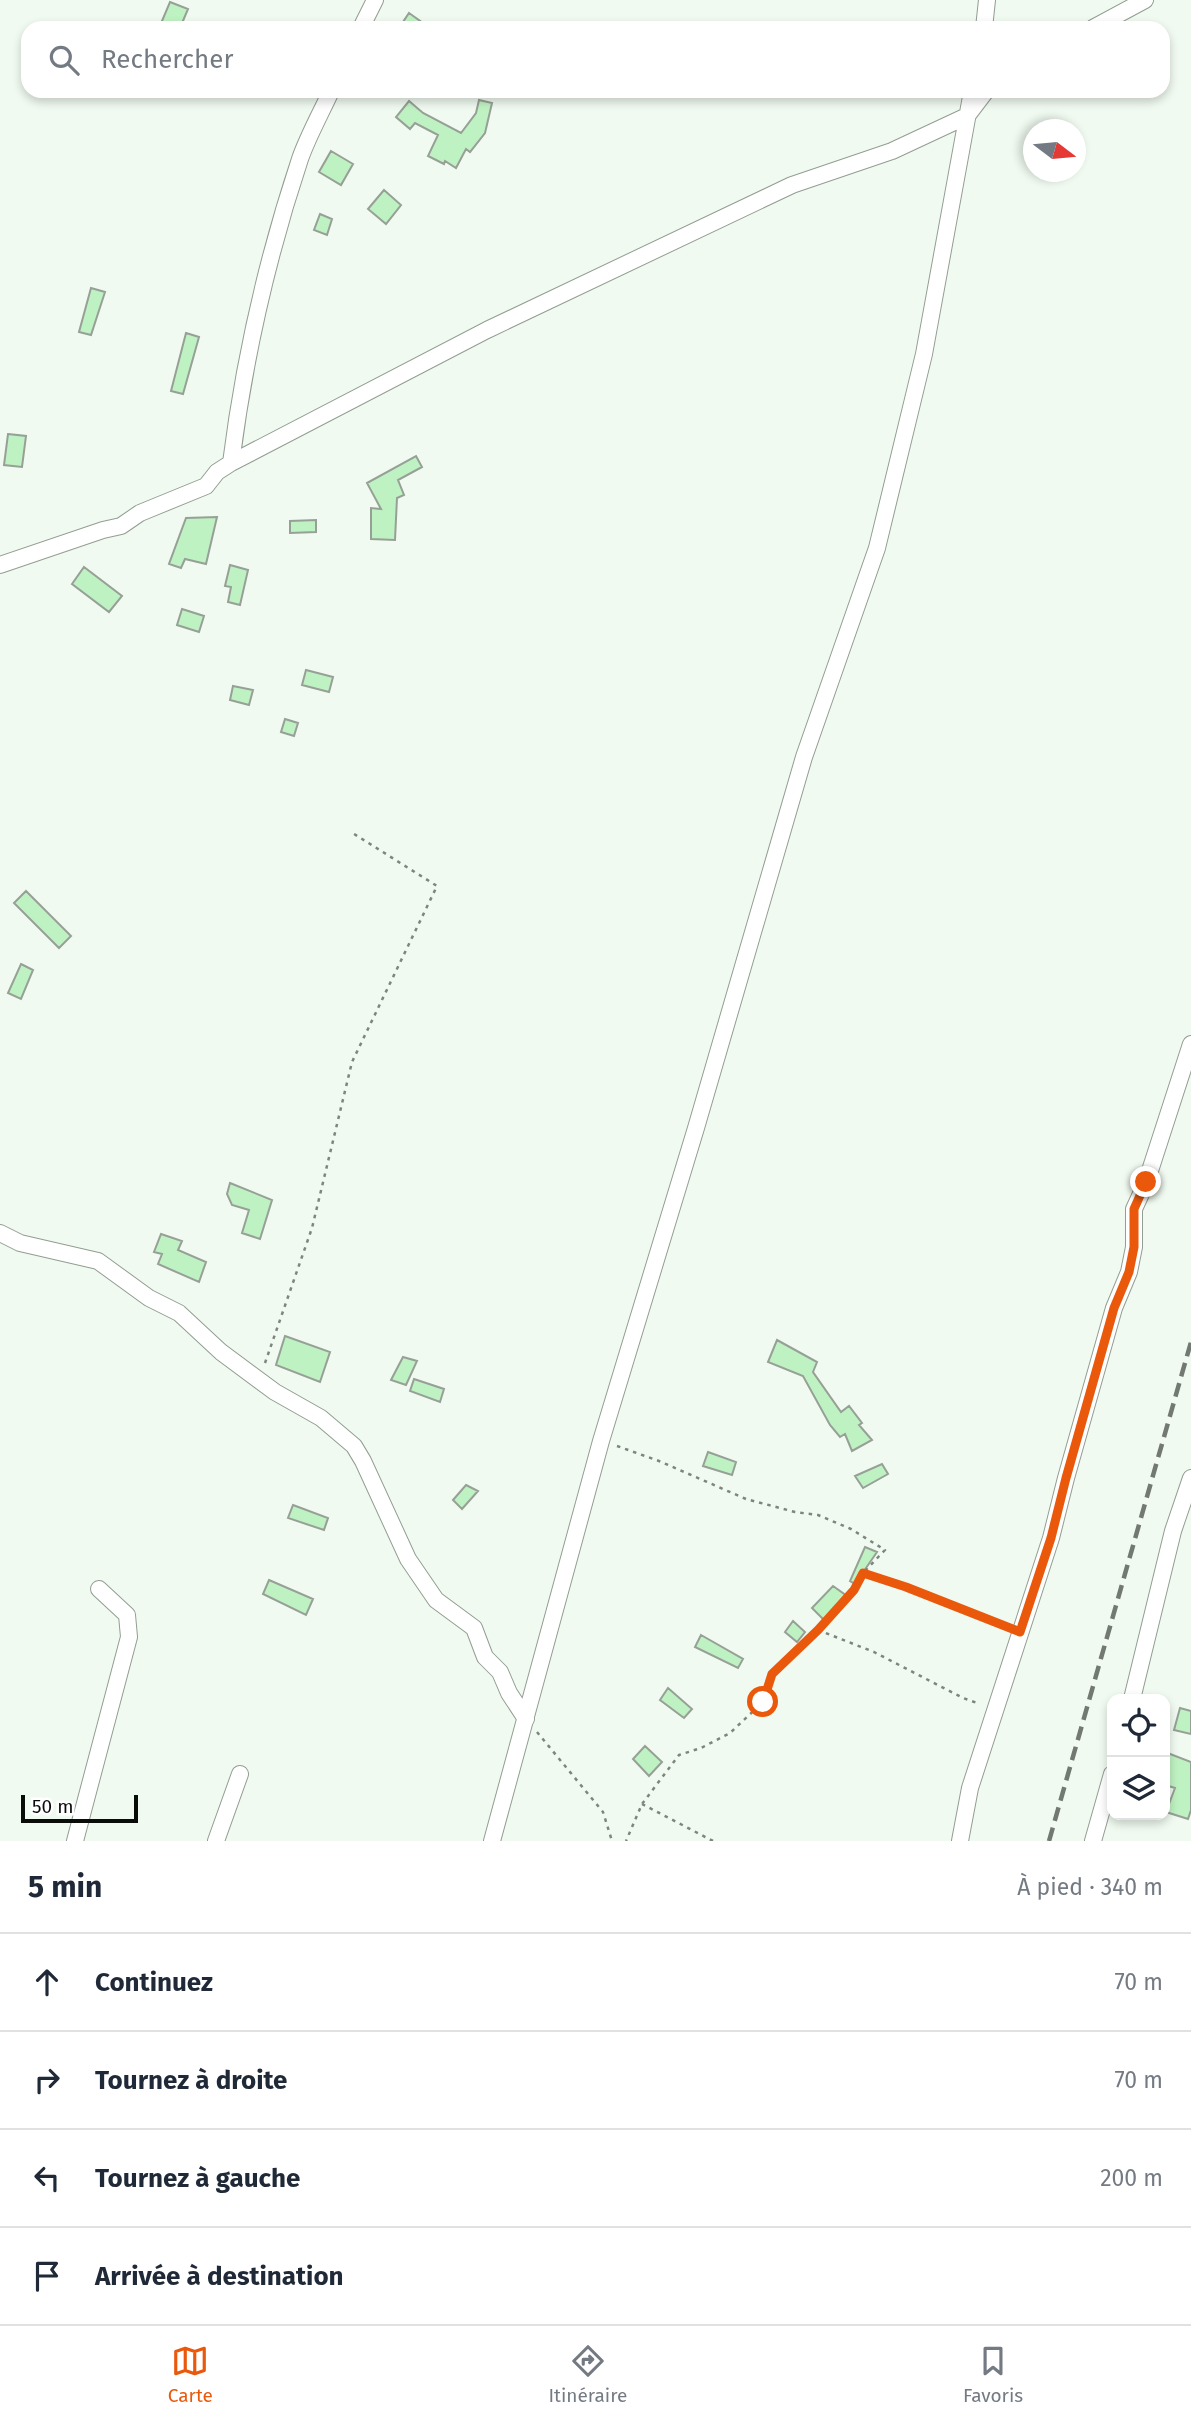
<!DOCTYPE html>
<html lang="fr">
<meta charset="utf-8">
<style>
body{margin:0;font-family:"Fira Sans",sans-serif;background:#f6f6f7;color:#1f2937}
.controls{position:absolute;right:21px;bottom:21px;display:grid;overflow:hidden;border-radius:14px;box-shadow:0 4px 10px #0003}
.controls button{width:63px;height:63px;display:grid;place-items:center;padding:0;border:0;border-bottom:2px solid #e0e1e3;background:#fff;color:#1f2937;font:35px sans-serif}
.compass{position:absolute;left:1023px;top:119px;width:63px;height:63px;border-radius:50%;background:#fff;box-shadow:0 4px 10px #0003;rotate:106deg}
.scale{position:absolute;left:21px;bottom:18px;width:117px;box-sizing:border-box;padding-left:7px;border:4px solid #090c09;border-top:0;font-size:19px;line-height:24px;white-space:nowrap;color:#090c09;-webkit-text-stroke:5px #fff;paint-order:stroke}
.stop{position:absolute;width:21px;height:21px;margin:-16px;border:5px solid #ea580c;border-radius:50%;background:#fff}
.stop.end{background:#ea580c;border-color:#fff;box-shadow:0 2px 7px #0008}
.list{margin:0;padding:0;list-style:none}
h2{display:flex;justify-content:space-between;align-items:center;height:91px;margin:0;padding:0 28px;font-size:30px}
h2 small{font-size:23px;font-weight:400;color:#747a83}
.list li{display:grid;grid-template-columns:46px 1fr auto;gap:21px;align-items:center;box-sizing:border-box;height:98px;padding:0 28px;border-top:2px solid #e0e1e3}
.list b{display:block;font-size:26px;white-space:nowrap}
.list em{font-size:23px;font-style:normal;color:#747a83}
.icon{flex:none;width:38px;height:38px;fill:none;stroke:currentColor;stroke-width:2;stroke-linecap:round;stroke-linejoin:round}
.map{position:relative;flex:none;width:1191px;height:1841px;overflow:hidden}
.search{position:absolute;background:#fff;box-shadow:0 4px 10px #0003;left:21px;right:21px;top:21px;height:77px;display:flex;align-items:center;gap:18px;box-sizing:border-box;padding:0 24px;border-radius:21px;color:#747a83;font-size:26px}
.sheet{height:483px;background:#fff}
nav{display:flex;justify-content:space-around;align-items:center;box-sizing:border-box;height:98px;border-top:2px solid #e0e1e3;background:#fff;font-size:19px;color:#747a83}
nav a{display:grid;justify-items:center;gap:4px}
nav .on{color:#ea580c}
.map>svg:first-child{display:block}
.building{fill:#bff2c2;stroke:#97a097;stroke-width:2}
.lines{fill:none;stroke-linecap:round;stroke-linejoin:round}
.minor-casing{stroke:#939d93;stroke-width:18}
.path{stroke:#7e847e;stroke-width:2.5;stroke-dasharray:3.5 5;stroke-linecap:butt}
.minor{stroke:#fff;stroke-width:16}
.rail{stroke:#727872;stroke-width:4.5;stroke-dasharray:14 7;stroke-linecap:butt}
.route{stroke:#ea580c;stroke-width:9}
</style>
<div class="map">
<svg width="1191" height="1841" viewBox="0 0 1191 1841">
<rect width="100%" height="100%" fill="#f0faf0"/>
<!-- building -->
<path class="building" d="M170,2l18,7 -8,19h-21z
M409,13l21,15h-31z
M479,100l13,3 -7,30 -15,19 -4,-3 -10,19 -11,-7 -1,3 -16,-8 10,-21 -23,-12 -5,6 -14,-12 13,-16 14,12 38,20 15,-20z
M331,151l22,13 -12,21 -22,-13z
M384,190l17,15 -15,19 -18,-15z
M320,214l12,5 -5,16 -13,-5z
M91,288l14,4 -14,43 -12,-3z
M186,333l13,4 -16,57 -12,-3z
M8,434l18,2 -4,31 -18,-2z
M416,456l6,11 -24,13 6,15 -7,3 -2,42 -24,-1v-31l10,1 -14,-26z
M217,517l-11,47 -21,-5 -4,9 -12,-4 17,-46z
M316,520v12l-26,1v-12z
M230,565l18,5 -8,35 -12,-3 3,-15 -6,-1z
M84,567l38,29 -13,16 -37,-28z
M182,609l22,7 -5,16 -22,-7z
M306,670l27,7 -4,15 -27,-7z
M233,686l20,4 -4,15 -19,-5z
M285,719l13,4 -4,13 -13,-4z
M26,891l45,45 -12,12 -45,-45z
M21,964l12,6 -12,29 -13,-6z
M230,1183l42,17 -12,39 -18,-6 7,-23 -17,-5 -5,-11z
M161,1234l21,7 -4,9 28,12 -7,20 -41,-18 4,-10 -8,-2z
M285,1336l45,16 -10,30 -44,-17z
M777,1340l40,22 -4,10 28,40 8,-6 13,17 -3,2 13,15 -20,11 -7,-17 -5,3 -10,-12 -27,-49 -35,-14z
M403,1357l14,4 -11,24 -15,-5z
M414,1379l30,10 -4,13 -30,-11z
M708,1452l28,10 -4,13 -29,-9z
M882,1464l6,10 -25,14 -8,-12z
M466,1485l12,6 -16,18 -9,-9z
M293,1505l35,13 -4,12 -36,-12z
M865,1547l12,5 -22,32 -5,-3z
M269,1580l44,19 -7,16 -43,-21z
M833,1586l14,10 -23,24 -12,-12z
M793,1621l12,11 -8,10 -12,-10z
M701,1635l42,24 -5,9 -43,-21z
M668,1688l24,21 -8,9 -24,-18z
M1180,1708l11,3v23l-17,-4z
M645,1746l17,16 -13,14 -16,-17z
M1165,1752l26,10v48l-3,9 -22,-7 9,-24 -10,-3z"/>
<g class="lines">
<!-- minor casing -->
<g class="minor-casing">
<path id="minor" d="M361,28l14,-28
M984,28l3,-28
M1093,28l52,-28
M231,463c13,-103 36,-205 69,-304 8,-23 21,-46 31,-68
M0,565l103,-35 18,-4 19,-13 66,-27 11,-14 14,-9 256,-133 305,-145 100,-34 75,-35 19,-25
M0,1233l20,10 78,18 51,37 30,15 42,39 54,40 46,26 33,28 9,15 45,98 28,41 38,28 11,29 15,15 9,21 17,26
M1132,1699l41,-168 18,-53
M75,1841l54,-204 -2,-22 -28,-26
M216,1841l24,-67
M492,1841l109,-400 95,-313 108,-371 73,-209 47,-194 48,-263
M960,1841l10,-53 81,-250 15,-60 48,-170 15,-36 5,-25v-38l12,-26 45,-139
M1093,1841l19,-67"/>
</g>
<!-- path -->
<path class="path" d="M265,1363l47,-135 40,-166 85,-176 -86,-54
M617,1446l42,15 87,38 49,13 23,3 33,14 34,21 -22,23 -9,17 -36,40 -46,43 -9,29 -33,31 -29,15 -22,7 -37,49 -16,37
M863,1573l43,14 99,39
M818,1630l56,22 89,46 17,6
M537,1732l66,80 9,29
M642,1804l71,37"/>
<!-- minor -->
<use href="#minor" class="minor"/>
<!-- rail -->
<path class="rail" d="M1049,1841l142,-499"/>
</g>
<g class="lines">
<!-- route -->
<path class="route" d="M763,1702l9,-28 46,-44 36,-40 9,-17 43,14 114,45 31,-94 15,-60 48,-170 15,-36 5,-25v-38l12,-27"/>
</g>
</svg>
<div class="controls">
<button><svg class="icon" aria-label="locate" viewBox="0 0 24 24"><circle cx="12" cy="12" r="6"/><path d="M12 2v4M12 18v4M2 12h4M18 12h4"/></svg></button>
<button><svg class="icon" aria-label="layers" viewBox="0 0 24 24"><path d="M12 4l9 5-9 5-9-5zM3 14l9 5 9-5"/></svg></button>
</div>
<svg class="compass" viewBox="-18 -18 36 36"><path d="M0-13l5 13h-10z" fill="#e53935"/><path d="M0 13l5-13h-10z" fill="#747a83"/></svg>
<div class="scale">50 m</div>
<div class="stop" style="left:763px;top:1702px"></div>
<div class="stop end" style="left:1146px;top:1182px"></div>
<div class="search"><svg class="icon" aria-label="search" viewBox="0 0 24 24"><circle cx="10" cy="10" r="6"/><path d="M15 15l6 6"/></svg>Rechercher</div>
</div>
<section class="sheet">
<h2>5 min<small>À pied · 340 m</small></h2>
<ul class="list">
<li><svg class="icon" aria-label="ahead" viewBox="0 0 24 24"><path d="M12 20V5M6 11l6-6 6 6"/></svg><div><b>Continuez</b></div><em>70 m</em></li>
<li><svg class="icon" aria-label="right" viewBox="0 0 24 24"><path d="M7 20v-9h11M14 6l5 5-5 5"/></svg><div><b>Tournez à droite</b></div><em>70 m</em></li>
<li><svg class="icon" aria-label="left" viewBox="0 0 24 24"><path d="M17 20v-9H6M10 6l-5 5 5 5"/></svg><div><b>Tournez à gauche</b></div><em>200 m</em></li>
<li><svg class="icon" aria-label="arrive" viewBox="0 0 24 24"><path d="M6 21V4h12l-3 4 3 4H6"/></svg><div><b>Arrivée à destination</b></div></li>
</ul>
</section>
<nav>
<a class="on"><svg class="icon" aria-label="map" viewBox="0 0 24 24"><path d="M3 6l6-2 6 2 6-2v14l-6 2-6-2-6 2zM9 4v14M15 6v14"/></svg>Carte</a>
<a><svg class="icon" aria-label="directions" viewBox="0 0 24 24"><path d="M12 3l9 9-9 9-9-9zM9 14v-3h6M13 9l2 2-2 2"/></svg>Itinéraire</a>
<a><svg class="icon" aria-label="saved" viewBox="0 0 24 24"><path d="M7 4h10v16l-5-4-5 4z"/></svg>Favoris</a>
</nav>
